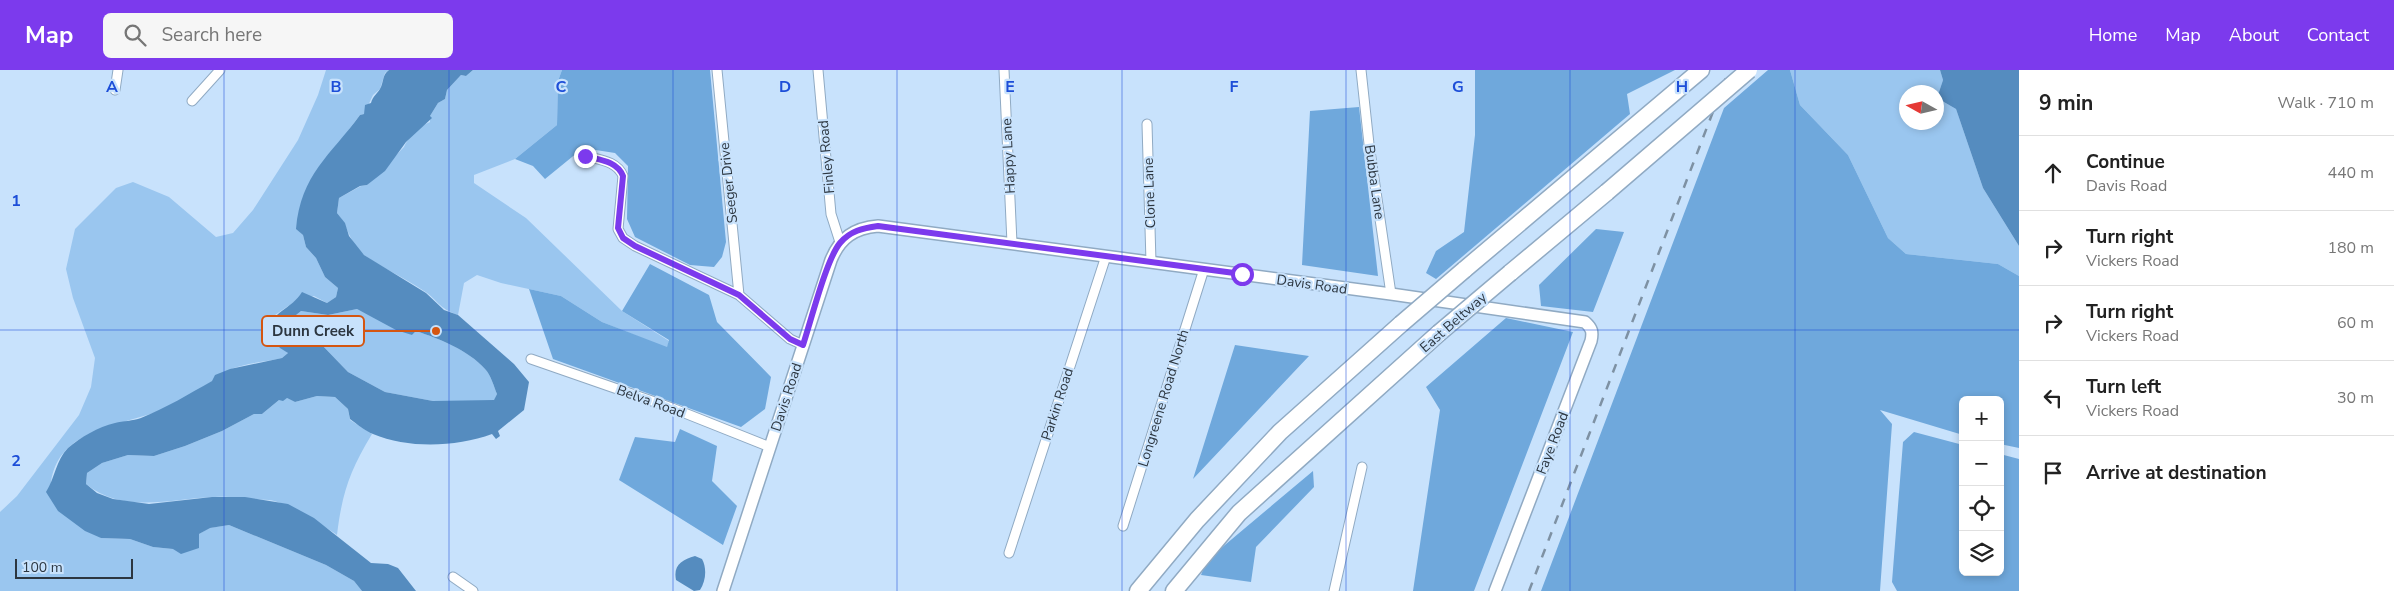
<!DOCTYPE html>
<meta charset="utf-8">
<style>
body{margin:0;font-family:"Nunito Sans",sans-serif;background:#f6f6f6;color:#222}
.controls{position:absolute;right:15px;bottom:15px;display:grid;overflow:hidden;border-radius:8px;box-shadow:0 2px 8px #0003}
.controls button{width:45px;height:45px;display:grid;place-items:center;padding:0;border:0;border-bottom:1px solid #e0e0e0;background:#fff;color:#222;font:25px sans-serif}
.compass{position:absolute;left:1899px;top:15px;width:45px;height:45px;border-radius:50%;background:#fff;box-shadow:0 2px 8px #0003;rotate:278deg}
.scale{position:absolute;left:15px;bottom:12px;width:118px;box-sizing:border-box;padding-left:5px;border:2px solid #2c3640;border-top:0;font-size:14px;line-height:18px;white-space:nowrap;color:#2c3640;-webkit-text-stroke:4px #c8e2fc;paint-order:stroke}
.stop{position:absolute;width:15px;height:15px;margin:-11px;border:4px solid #7c3aed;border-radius:50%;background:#fff}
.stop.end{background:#7c3aed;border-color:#fff;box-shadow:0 1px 5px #0008}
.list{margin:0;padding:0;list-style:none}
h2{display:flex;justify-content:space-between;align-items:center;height:65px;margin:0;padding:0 20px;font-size:21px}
h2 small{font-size:16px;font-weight:400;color:#767676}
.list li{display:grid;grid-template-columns:32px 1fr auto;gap:15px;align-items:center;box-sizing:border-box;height:75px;padding:0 20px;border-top:1px solid #e0e0e0}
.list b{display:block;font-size:19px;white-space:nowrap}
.list p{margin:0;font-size:16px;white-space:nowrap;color:#767676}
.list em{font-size:16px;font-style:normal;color:#767676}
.icon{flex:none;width:28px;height:28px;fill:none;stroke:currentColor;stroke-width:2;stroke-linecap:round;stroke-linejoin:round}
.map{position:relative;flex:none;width:2019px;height:521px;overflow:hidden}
header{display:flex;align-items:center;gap:30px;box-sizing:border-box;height:70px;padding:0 25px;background:#7c3aed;color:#fff}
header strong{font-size:24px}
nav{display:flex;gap:28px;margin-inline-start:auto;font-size:18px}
.search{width:350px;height:45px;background:#f6f6f6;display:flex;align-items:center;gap:12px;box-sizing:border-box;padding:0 18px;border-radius:8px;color:#767676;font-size:19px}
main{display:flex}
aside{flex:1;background:#fff}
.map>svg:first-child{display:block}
.green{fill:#9ac6ef}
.forest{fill:#6fa8dc}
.water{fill:#558cbf;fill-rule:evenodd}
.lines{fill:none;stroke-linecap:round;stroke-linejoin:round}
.minor-casing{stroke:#90aac3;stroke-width:11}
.tertiary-casing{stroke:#90aac3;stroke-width:14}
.motorway-casing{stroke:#90aac3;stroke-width:19}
.minor{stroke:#fff;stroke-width:9}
.tertiary{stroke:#fff;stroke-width:11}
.motorway{stroke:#fff;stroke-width:16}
.rail{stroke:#7e91a3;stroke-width:2.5;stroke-dasharray:9 9;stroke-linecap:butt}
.motorway-bridge-casing{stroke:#90aac3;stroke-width:19;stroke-linecap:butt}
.motorway-bridge{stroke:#fff;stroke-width:16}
.route{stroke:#7c3aed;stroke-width:6}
.grid{fill:none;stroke:#1d4ed8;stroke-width:1;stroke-opacity:0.55}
.labels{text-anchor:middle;stroke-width:4.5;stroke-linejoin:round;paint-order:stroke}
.street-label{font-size:14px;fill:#2c3640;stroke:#c8e2fc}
.grid-label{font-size:16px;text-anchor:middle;font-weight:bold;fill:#1d4ed8;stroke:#c8e2fc;stroke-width:4.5;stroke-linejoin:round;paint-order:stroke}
.leader{fill:none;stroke:#d55611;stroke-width:2}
.callout-dot{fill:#d55611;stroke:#c8e2fc;stroke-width:2}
.callout{fill:#c8e2fc;stroke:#d55611;stroke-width:2}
.callout-label{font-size:15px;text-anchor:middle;font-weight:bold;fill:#2c3640}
</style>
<header>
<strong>Map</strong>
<div class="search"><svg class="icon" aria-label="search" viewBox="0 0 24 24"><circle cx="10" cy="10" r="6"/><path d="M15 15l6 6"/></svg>Search here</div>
<nav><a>Home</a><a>Map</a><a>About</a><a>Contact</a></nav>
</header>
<main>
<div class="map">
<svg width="2019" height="521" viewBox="0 0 2019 521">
<rect width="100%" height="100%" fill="#c8e2fc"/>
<!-- green -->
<path class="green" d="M326,0h63l-4,3 -5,16 -7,6 -9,19 -4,1 -10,13 -53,101 6,6 3,12 10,11 9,19 13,11 -2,9 -9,6 -13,-7 -17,4 -22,15 7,32 6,6 -6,5c-17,4 -37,5 -53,12 -5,2 -10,7 -15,10 -16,10 -33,21 -50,29 -40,17 -106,18 -113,74l50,55 29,1 23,8 20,2 25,-11 1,-4 10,-6 20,-3 97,40 28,16 8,10h-362v-79l17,-16 62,-81 12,-28 4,-29 -22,-60 -7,-29 9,-40 41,-41 17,-6 36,15 47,40 17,-4 20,-23 45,-70 20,-45z
M473,0h89l-4,11 -1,44 -42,34 -41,16v8l52,35 96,93 47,30 -2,7 -65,-26 -41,-26 -60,-13 -24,-8 -13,8 -6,32c-20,-7 -19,-14 -34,-24 -19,-13 -42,-23 -60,-36 -14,-11 -16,-29 -27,-42l2,-15 22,-12 6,-1 37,-38c4,-10 16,-21 26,-25v-6l8,-13 7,-4 2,-9 14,-15 5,1z
M1790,0h150l3,10 -6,18 -1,-6h-30v30h30l1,-24 19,11 27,79 36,58v30l-21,-12 -92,-10 -18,-16 -40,-83 -48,-50z
M357,239l55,26 4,-4c24,8 52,19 69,38 6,6 9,18 12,25l-3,7h-61l-48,-9 -37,-20 -27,-28 -28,-6 -11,-8 3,-6 16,-13 27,4z
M317,326l18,1 13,12 2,11 22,14c-22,36 -30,59 -35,101 -14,-10 -53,-34 -68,-35 -18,-1 -36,-4 -54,-3 -43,1 -91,18 -129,-13l1,-11 15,-10 26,-8 26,1 31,-10 37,-15 32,-17h8l17,-14 8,-2 8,4z"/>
<!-- forest -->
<path class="forest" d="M562,0h148l16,172 -4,15 -8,10 -24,-2 -55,-28 -8,-18 1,-53 -13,-13 -32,-5 -38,31 -12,-13 -18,-7 42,-34 1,-44z
M1475,0h200l-48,24 3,20 -194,165 -10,-6 10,-22 28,-19 11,-97z
M1768,0h22l10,35 48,50 40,83 18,16 92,10 21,12v172l-19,-4v-44h-37v35l-83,-25 12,14 -12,167h-339l183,-483z
M1359,37l19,169 -76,-11 8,-154z
M1596,159l28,3 -31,80 -52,-6 -2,-21z
M650,194l59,31 8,27 54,55 -6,32 -24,18 -188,-68 -24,-70 32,7 41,26 65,25 2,-7 -47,-29z
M1506,248l67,14 -99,259h-61l27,-181 -14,-23z
M1235,275l74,11 -116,123z
M680,359l37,17 -5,35 25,25 -14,39 -104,-65 16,-43 40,5z
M1914,362l49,13v127h37v-118l19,5v132h-122l-5,-9 11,-140z
M1313,401l1,16 -58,60 -5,35 -50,-7 6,-15z"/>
<!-- water -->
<path class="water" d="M389,0h84l-7,6 -5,-1 -14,15 -2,9 -7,4 -8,13 2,2 -26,24 -21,29 -18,14 -7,1 -21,12 -2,15 8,10 4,13 15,19 62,38 18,17 14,5 56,49 15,18 -5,28 -26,21 2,5 -4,3 -4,-5c-36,13 -83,15 -119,0 -8,-3 -16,-10 -23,-15l-2,-10 -13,-12 -18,-1 -22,6 -8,-4 -4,3 -4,-1 -17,14h-8l-32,17 -37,15 -31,10 -26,-1 -26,8 -15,10 -1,11 11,9 16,6 36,5 63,-7h33l43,7 26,14 57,45 17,1 10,4 18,23h-54l-8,-10 -28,-16 -97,-40 -19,3 -11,6v14l-18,6 -8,-5 -20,-2 -23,-8 -29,-1 -16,-7 -27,-20 -12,-19c9,-14 10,-32 22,-44 13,-11 30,-21 47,-25 8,-2 18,-2 26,-5 25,-10 48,-24 71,-37l3,-6 15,-6 52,-11 6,-5 -8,-5 -13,-15c3,-21 25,-24 35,-41l25,11 9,-6 2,-9 -13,-11 -9,-19 -10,-11 -3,-12 -7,-6c5,-55 34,-73 64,-114l4,-1 1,-9 6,-2c2,-7 6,-9 9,-14 4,-7 2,-14 9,-19zM357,239l39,21 16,5 4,-4c24,8 52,19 69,38 6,6 9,18 12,25l-3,6 -61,1 -48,-9 -37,-20 -27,-28 -28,-6 -11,-8 3,-6 16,-13 27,4z
M1940,0h79v176l-36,-58 -27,-79 -19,-11 6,-18z
M695,486l7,3c5,9 4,22 -2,31l-6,1 -18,-11c-3,-15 6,-20 19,-24z"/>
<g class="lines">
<!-- minor casing -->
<g class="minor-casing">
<path id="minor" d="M717,0l22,225
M818,0l13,144 9,28
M1004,0l8,173
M1361,0l8,74 22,150
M115,20l3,-20
M192,31l28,-31
M1147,54l4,138
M585,86c15,4 32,5 38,20l-5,53 5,9 12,8 104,49 51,44 13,6
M531,289l141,49 98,39
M1123,456l81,-257
M1009,483l97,-297
M453,507l20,14
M1334,521l28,-124"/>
</g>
<!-- tertiary casing -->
<g class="tertiary-casing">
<path id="tertiary" d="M723,521l108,-331c9,-22 23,-32 47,-34l513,68 194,28c7,6 8,10 6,19l-96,250"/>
</g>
<!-- motorway casing -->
<g class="motorway-casing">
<path id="motorway" d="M1464,200l237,-200
M1510,203l97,-81
M1138,521l59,-71 83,-88 121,-108
M1174,521l65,-78 200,-180"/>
</g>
<!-- minor -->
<use href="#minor" class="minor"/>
<!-- tertiary -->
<use href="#tertiary" class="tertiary"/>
<!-- motorway -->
<use href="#motorway" class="motorway"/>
<!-- rail -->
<path class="rail" d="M1529,521l200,-521"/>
<!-- motorway-bridge casing -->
<g class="motorway-bridge-casing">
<path id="motorway-bridge" d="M1607,122l142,-122
M1401,254l63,-54
M1439,263l71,-60"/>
</g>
<!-- motorway-bridge -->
<use href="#motorway-bridge" class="motorway-bridge"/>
</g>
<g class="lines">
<!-- route -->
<path class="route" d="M585,86c15,4 32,5 38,20l-5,52 5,10 12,8 104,49 51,44 13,6c8,-24 23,-85 37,-102 10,-12 23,-15 38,-17l364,48"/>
</g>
<!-- grid -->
<path class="grid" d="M224,0v521M449,0v521M673,0v521M897,0v521M1122,0v521M1346,0v521M1570,0v521M1795,0v521M0,260h2019"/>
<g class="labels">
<!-- street labels -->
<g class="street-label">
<text transform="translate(1008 86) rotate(-93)" y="5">Happy Lane</text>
<text transform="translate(826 87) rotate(-95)" y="5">Finley Road</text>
<text transform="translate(1375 112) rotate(82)" y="5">Bubba Lane</text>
<text transform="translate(728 113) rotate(-96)" y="5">Seeger Drive</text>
<text transform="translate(1149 123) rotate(-92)" y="5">Clone Lane</text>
<text transform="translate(1312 214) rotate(8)" y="5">Davis Road</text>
<text transform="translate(1453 252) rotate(-41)" y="5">East Beltway</text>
<text transform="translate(786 327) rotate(-72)" y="5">Davis Road</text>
<text transform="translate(1163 328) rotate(-73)" y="5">Longreene Road North</text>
<text transform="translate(651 331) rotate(20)" y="5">Belva Road</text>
<text transform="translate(1057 334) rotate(-72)" y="5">Parkin Road</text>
<text transform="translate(1552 373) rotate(-69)" y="5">Faye Road</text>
</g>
</g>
<g class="grid-label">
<text x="112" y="22">A</text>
<text x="336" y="22">B</text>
<text x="561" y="22">C</text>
<text x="785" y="22">D</text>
<text x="1010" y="22">E</text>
<text x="1234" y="22">F</text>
<text x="1458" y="22">G</text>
<text x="1682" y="22">H</text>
<text x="16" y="136">1</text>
<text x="16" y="396">2</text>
</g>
<!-- callouts -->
<path class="leader" d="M436 261L364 261"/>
<circle class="callout-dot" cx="436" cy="261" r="5"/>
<rect class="callout" x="262" y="246" width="102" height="30" rx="5"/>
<g class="callout-label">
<text x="313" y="266">Dunn Creek</text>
</g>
</svg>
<div class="controls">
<button>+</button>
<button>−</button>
<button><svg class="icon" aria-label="locate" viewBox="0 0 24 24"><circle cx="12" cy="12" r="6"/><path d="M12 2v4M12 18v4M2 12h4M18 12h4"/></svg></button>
<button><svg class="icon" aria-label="layers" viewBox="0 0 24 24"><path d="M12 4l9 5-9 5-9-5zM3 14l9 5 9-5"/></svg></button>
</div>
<svg class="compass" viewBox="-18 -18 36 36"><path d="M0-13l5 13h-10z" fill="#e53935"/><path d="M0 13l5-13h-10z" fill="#767676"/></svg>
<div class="scale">100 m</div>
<div class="stop" style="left:1242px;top:204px"></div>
<div class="stop end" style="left:585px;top:86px"></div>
</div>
<aside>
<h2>9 min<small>Walk · 710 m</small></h2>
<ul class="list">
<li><svg class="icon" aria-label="ahead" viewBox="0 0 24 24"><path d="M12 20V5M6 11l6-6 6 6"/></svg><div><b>Continue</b><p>Davis Road</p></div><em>440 m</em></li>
<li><svg class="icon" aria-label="right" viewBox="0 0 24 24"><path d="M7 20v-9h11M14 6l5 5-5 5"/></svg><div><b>Turn right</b><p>Vickers Road</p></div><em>180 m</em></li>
<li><svg class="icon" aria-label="right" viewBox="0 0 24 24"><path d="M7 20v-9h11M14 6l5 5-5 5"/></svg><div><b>Turn right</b><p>Vickers Road</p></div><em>60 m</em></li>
<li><svg class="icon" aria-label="left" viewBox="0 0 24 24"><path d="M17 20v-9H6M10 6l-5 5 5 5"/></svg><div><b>Turn left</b><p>Vickers Road</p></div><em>30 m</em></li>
<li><svg class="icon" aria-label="arrive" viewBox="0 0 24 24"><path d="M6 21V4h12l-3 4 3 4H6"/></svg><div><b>Arrive at destination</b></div></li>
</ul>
</aside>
</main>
